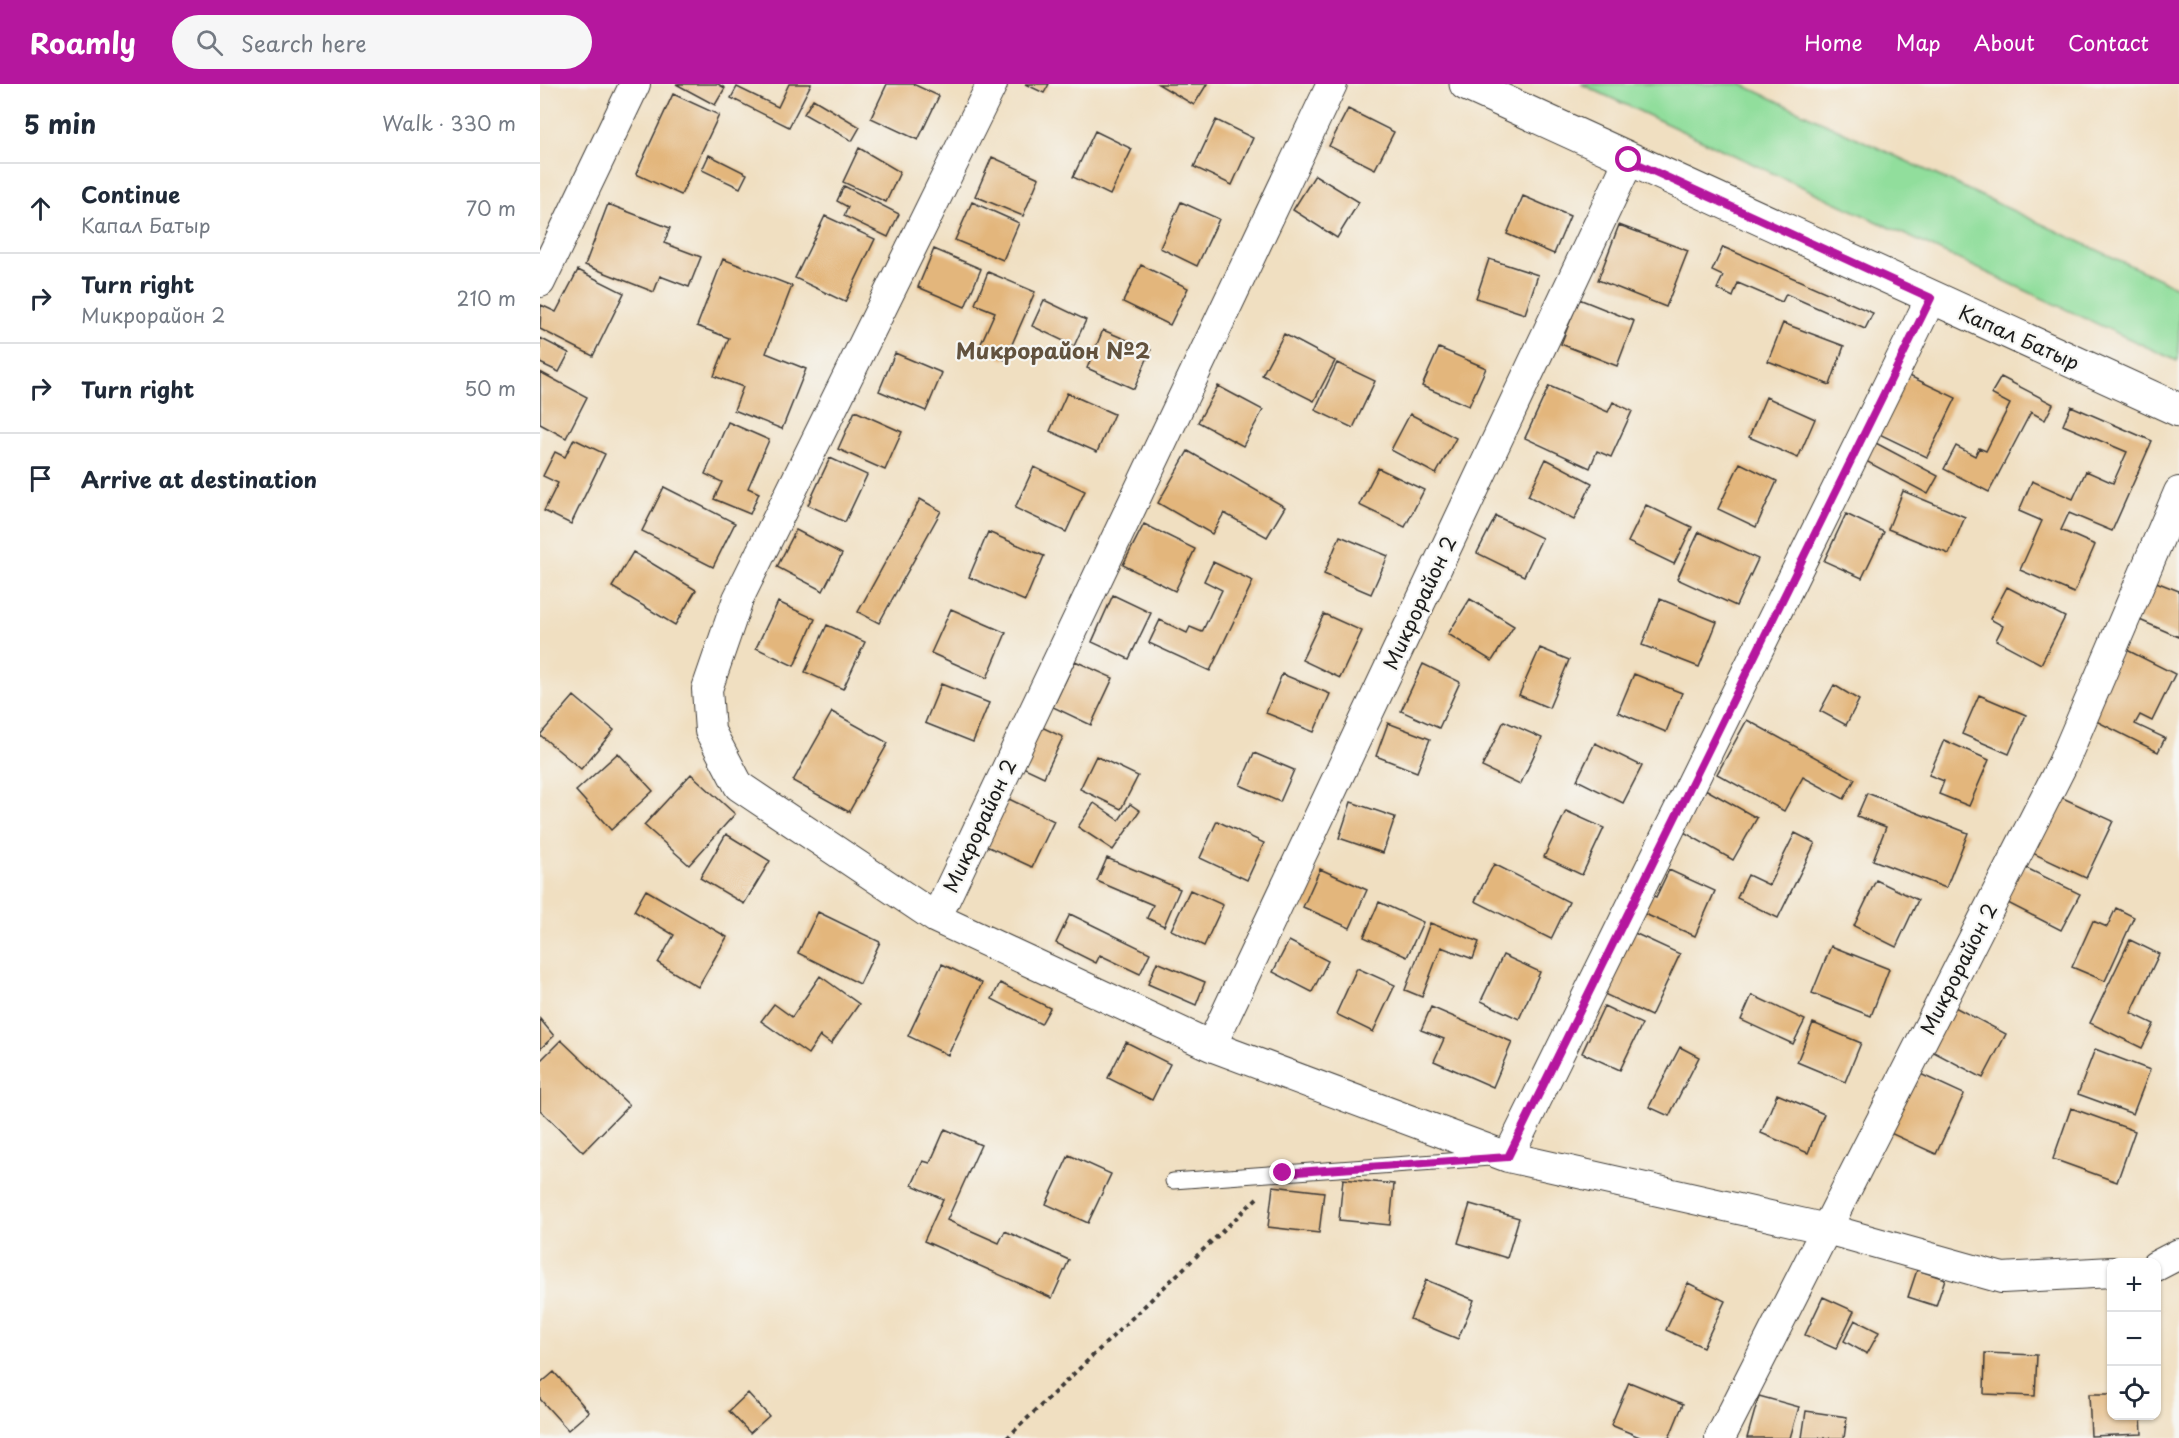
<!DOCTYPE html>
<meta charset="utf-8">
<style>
body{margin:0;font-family:"Playpen Sans",sans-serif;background:#f6f6f7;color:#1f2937}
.controls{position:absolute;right:18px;bottom:18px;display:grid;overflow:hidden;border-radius:12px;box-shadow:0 2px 4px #0004}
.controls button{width:54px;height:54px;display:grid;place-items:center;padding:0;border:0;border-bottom:2px solid #e0e1e3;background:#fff;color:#1f2937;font:30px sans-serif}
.stop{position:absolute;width:18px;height:18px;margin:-14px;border:4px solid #b5179e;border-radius:50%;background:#fff}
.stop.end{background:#b5179e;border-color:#fff;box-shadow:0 2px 6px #0008}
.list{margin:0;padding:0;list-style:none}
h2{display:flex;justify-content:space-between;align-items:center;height:78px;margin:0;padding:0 24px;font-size:26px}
h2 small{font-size:20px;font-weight:400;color:#747a83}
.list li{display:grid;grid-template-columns:39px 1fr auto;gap:18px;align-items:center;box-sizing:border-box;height:90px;padding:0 24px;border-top:2px solid #e0e1e3}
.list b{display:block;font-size:22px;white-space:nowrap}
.list p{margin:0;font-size:20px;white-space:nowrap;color:#747a83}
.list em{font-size:20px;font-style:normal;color:#747a83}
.icon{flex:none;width:33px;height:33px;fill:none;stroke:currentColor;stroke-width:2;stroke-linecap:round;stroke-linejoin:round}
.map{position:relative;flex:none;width:1639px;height:1354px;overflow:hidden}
header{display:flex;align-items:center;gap:36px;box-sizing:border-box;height:84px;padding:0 30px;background:#b5179e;color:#fff}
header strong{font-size:28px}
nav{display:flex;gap:33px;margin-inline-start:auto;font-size:21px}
.search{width:420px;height:54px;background:#f6f6f7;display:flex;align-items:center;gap:15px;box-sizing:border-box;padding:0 21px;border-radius:33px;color:#747a83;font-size:22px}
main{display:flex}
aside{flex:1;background:#fff}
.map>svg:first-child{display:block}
.green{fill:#91de9c;stroke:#567d5c;stroke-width:1.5}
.building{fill:#e3b67c}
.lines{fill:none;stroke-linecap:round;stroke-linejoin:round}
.service-casing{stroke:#3c3935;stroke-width:17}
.minor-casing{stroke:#3c3935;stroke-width:32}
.secondary-casing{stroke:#3c3935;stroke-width:35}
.path{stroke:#3c3935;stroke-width:4;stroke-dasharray:4.5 4.5;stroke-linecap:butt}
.service{stroke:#fff;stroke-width:15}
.minor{stroke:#fff;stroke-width:30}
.secondary{stroke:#fff;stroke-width:33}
.route{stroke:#b5179e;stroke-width:8}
.labels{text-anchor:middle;stroke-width:4.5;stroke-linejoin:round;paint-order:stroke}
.street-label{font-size:20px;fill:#1c1c1c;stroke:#f6f6f2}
.quarter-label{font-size:22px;font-weight:bold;fill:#62523e;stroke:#f6f6f2}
</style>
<header>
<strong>Roamly</strong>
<div class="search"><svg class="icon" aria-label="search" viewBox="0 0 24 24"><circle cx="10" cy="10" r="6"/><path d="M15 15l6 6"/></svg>Search here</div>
<nav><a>Home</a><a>Map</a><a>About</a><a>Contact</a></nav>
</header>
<main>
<aside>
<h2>5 min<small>Walk · 330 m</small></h2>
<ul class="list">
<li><svg class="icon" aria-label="ahead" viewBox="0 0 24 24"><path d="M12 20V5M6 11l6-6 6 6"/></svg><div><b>Continue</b><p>Капал Батыр</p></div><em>70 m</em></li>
<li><svg class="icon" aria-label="right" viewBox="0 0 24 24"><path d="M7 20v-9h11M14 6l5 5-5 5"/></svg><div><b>Turn right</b><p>Микрорайон 2</p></div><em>210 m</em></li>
<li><svg class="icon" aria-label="right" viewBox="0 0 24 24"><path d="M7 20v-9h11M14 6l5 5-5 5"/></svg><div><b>Turn right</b></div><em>50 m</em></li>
<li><svg class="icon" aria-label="arrive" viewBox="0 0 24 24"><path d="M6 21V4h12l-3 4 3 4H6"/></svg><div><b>Arrive at destination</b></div></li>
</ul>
</aside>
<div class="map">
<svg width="1639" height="1354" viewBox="0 0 1639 1354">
<rect width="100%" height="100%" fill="#f6f6f2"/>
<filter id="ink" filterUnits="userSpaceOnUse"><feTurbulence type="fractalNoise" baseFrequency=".0167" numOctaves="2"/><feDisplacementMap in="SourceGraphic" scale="12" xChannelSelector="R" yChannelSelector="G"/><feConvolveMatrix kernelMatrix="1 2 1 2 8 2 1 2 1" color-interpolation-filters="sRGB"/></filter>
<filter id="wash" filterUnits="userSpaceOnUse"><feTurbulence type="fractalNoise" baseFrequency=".008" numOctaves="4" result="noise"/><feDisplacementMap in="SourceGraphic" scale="24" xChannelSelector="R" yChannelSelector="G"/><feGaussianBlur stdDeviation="1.35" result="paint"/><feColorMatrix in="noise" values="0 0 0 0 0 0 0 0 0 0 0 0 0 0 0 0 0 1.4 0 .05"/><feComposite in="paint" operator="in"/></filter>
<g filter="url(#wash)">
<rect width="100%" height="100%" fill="#f0dfc1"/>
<!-- green -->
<path class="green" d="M1041,0h160l438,204v67l-2,6z"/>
<g id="blocks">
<!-- building -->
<path class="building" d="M136,0h42l7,4 -10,17z
M249,0h22l-22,43 -58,-29 6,-11 41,20z
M347,0h26l26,12 -21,44 -47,-22z
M485,0h24l-5,9z
M618,0h49l-13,21z
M133,10l46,21 -38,80 -45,-21z
M273,15l47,28 -8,14 -48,-27z
M808,25l46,23 -19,37 -46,-23z
M676,36l37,18 -21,47 -38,-18z
M555,47l37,18 -22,46 -37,-18z
M319,64l41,24 -14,30 -43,-20z
M169,71l38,19 -7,14 -38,-18z
M452,73l47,21 -16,38 -48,-20z
M775,91l44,27 -22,36 -44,-28z
M304,102l55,28 -11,23 -44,-21 4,-9 -11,-6z
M983,112l47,20 -16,38 -47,-20z
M432,118l47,21 -16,37 -48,-20z
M641,118l38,17 -22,47 -37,-18z
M68,120l62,24 -6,15 37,14 -12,30 -29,-11 -6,16 -69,-27z
M285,132l50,23 -30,63 -50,-24z
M1079,141l69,26 -22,56 -68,-27z
M1183,163l150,66 -8,16 -79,-35 -4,8 -44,-19 -5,14 -16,-8 6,-13 -11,-5z
M394,165l47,20 -16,38 -47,-20z
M183,175l69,27 -26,67 40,16 -24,60 -48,-19 9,-23 -29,-11 15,-38 -32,-12z
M949,175l49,16 -13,39 -49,-16z
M601,181l47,23 -18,37 -47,-23z
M38,186l46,23 -31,63 -53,-27 1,-24 15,7z
M448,188l47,20 -30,68 -26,-12 16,-36 -20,-8z
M1039,215l55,22 -17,45 -56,-22z
M504,216l42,20 -12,26 -42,-20z
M1243,239l61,23 -14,39 -62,-24z
M563,246l48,20 -17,39 -47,-21z
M744,250l51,27 -21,40 -52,-26z
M0,254l29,15 -10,19 -19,-9z
M899,264l47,20 -17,38 -47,-20z
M355,269l47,20 -16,38 -47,-20z
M797,279l38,18 -22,47 -38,-18z
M0,288l47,25 -21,41 -26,-14z
M1361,288l55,26 -29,59 -54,-26z
M1461,293l52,27 -8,16 -14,-8 -42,80 -45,-23 12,-23 19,10 4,-8 7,3 24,-47 -19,-10z
M678,302l45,24 -20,36 -45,-24z
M1009,302l59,26 5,-10 19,9 -21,46 -14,-6 -7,17 -65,-30z
M527,309l47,21 -17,38 -47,-21z
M1226,313l49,22 -17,39 -49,-21z
M1531,322l81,35 -40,90 -43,-18 -8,17 34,15 -21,48 -54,-23 22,-49 -23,-10 13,-30 41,18 13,-28 27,12 14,-31 -64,-27z
M315,327l47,21 -17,38 -47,-21z
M870,330l46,24 -20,36 -45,-24z
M188,338l41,18 -21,48 11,5 -9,21 -36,-15 8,-17 -17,-8z
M34,355l31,15 -34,70 -27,-13 14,-28 -15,-7 12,-24 10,5z
M1332,357l66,35 -10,18 -66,-35z
M648,367l97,56 -18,30 -43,-24 -12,21 -54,-31z
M290,374l37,17 -22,47 -37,-17z
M1006,375l46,24 -18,37 -46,-24z
M1200,379l37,18 -21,46 -38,-18z
M494,383l51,24 -19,41 -51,-24z
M838,384l46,22 -19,37 -46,-22z
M124,403l71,36 -22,44 -71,-36z
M1363,407l62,26 -16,37 -61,-25z
M380,415l21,12 -62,112 -21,-11z
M1106,421l46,22 -18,37 -46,-22z
M1306,430l38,18 -22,46 -38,-17z
M956,432l46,22 -18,38 -47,-23z
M604,440l51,25 -20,42 -52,-26z
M256,446l46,24 -19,37 -46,-24z
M448,448l56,24 -19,45 -56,-24z
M1159,448l59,27 -22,47 -59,-27z
M800,452l48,20 -17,38 -47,-20z
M93,468l63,38 -21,35 -63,-38z
M673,478l40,19 -43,90 -61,-28 11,-23 27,13 3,-6 12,5 20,-42 -18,-9z
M1611,496l28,11v46l-44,-19z
M1467,503l58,30 -24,47 -45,-24 7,-14 -13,-7z
M573,511l38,18 -22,46 -37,-17z
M930,515l44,27 -22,35 -44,-27z
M1120,515l57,23 -18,45 -57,-22z
M238,518l37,17 -21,47 -38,-18z
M411,525l55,24 -19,45 -56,-25z
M784,530l38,17 -22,47 -38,-18z
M287,541l38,17 -22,47 -38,-17z
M1000,564l29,12 -20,48 -30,-13z
M1583,564l52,26 -23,47 -12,-6 -5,9 30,14 -7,14 -70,-35z
M535,577l38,17 -22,47 -38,-18z
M883,580l37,18 -21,46 -38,-17z
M742,590l48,20 -16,38 -48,-19z
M1094,590l48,19 -16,39 -48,-20z
M401,600l48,19 -16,39 -48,-19z
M1294,601l25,15 -13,25 -26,-14z
M1439,611l47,20 -17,39 -47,-20z
M34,612l40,34 -33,39 -41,-34z
M292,628l56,31 -39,69 -56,-31z
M1207,636l108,59 -11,20 -41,-22 -19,34 -67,-37z
M964,637l38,17 -22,47 -38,-18z
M491,638l32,15 -19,40 -32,-15z
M848,639l42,16 -13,33 -41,-16z
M1404,656l45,20 -20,46 -30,-12 5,-13 -15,-6z
M1055,659l47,23 -19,37 -46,-23z
M78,669l35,38 -42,39 -35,-39z
M714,669l40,17 -14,32 -40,-17z
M556,672l42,20 -17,33 -41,-20z
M151,690l44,40 -46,51 -45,-40z
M1165,705l52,29 -24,42 -51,-29z
M1327,709l101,40 -22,55 -73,-28 13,-33 -29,-11z
M1512,709l61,28 -27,57 -60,-28z
M465,713l49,24 -22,46 -50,-23z
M811,718l44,15 -12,36 -44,-15z
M554,719l25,17 11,-16 10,7 -27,39 -35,-23z
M1026,727l38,17 -22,47 -38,-18z
M677,737l47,22 -17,37 -47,-22z
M1255,749l20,10 -37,75 -41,-20 11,-23 21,10z
M186,750l44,27 -26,43 -44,-26z
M567,774l73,31 -16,37 -17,-8 6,-13 -56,-24z
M954,780l75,38 -18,37 -76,-38z
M1478,780l62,30 -19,36 -61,-31z
M780,785l47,21 -17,38 -47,-21z
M1129,786l46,21 -20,45 -57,-25 8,-18 10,4z
M1336,796l42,20 -22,47 -42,-21z
M106,806l81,47 -29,50 -40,-24 16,-28 -40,-24z
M650,806l33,15 -19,41 -33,-16z
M839,818l44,20 -16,35 -43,-20z
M1576,824l18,9 -29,64 -33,-14 21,-46 14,6z
M278,828l62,30 -20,42 -62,-31z
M530,830l80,39 -10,21 -40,-19 -4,8 -40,-20z
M890,839l49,19 -6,17 -32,-12 -19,50 -17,-7z
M1090,847l50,23 -29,62 -51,-24z
M1590,856l29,14 -28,59 23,11 -12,24 -52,-25z
M749,857l39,20 -16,31 -39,-20z
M1291,862l58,23 -18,47 -59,-23z
M963,871l37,17 -21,47 -38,-18z
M617,878l48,20 -9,23 -48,-21z
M402,880l40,19 -34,72 -40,-19z
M817,884l38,17 -22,47 -37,-18z
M280,892l39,28 -28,40 -11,-8 -12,18 -47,-33 13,-17 18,13z
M460,899l50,25 -9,16 -49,-25z
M1212,911l53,25 -12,24 -52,-24z
M1411,921l55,29 -23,44 -55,-29z
M1064,922l38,18 -22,46 -38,-17z
M891,923l81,35 -19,45 -59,-26 10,-22 -23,-9z
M0,935l14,17 -14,13z
M1273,939l48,20 -16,39 -48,-20z
M21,956l68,65 -46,47 -43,-42v-49z
M586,958l44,22 -18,36 -44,-22z
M1140,963l19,10 -30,59 -20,-9z
M1555,965l55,21 -17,44 -55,-20z
M1376,988l48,22 -28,60 -48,-22z
M1237,1010l47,20 -16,39 -47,-20z
M1531,1024l64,23 -18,51 -64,-23z
M405,1045l36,16 -34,75 52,23 6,-12 64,29 -17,38 -128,-57 19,-42 -31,-14 11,-24 7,2z
M529,1071l42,19 -23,49 -42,-19z
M803,1095l51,5 -4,41 -51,-5z
M733,1102l51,6 -5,41 -51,-6z
M930,1120l49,14 -12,40 -49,-15z
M1377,1186l28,9 -9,27 -28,-9z
M886,1196l48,20 -16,39 -48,-20z
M1148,1199l37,18 -22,46 -37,-17z
M1283,1213l31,14 -18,38 -31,-14z
M1315,1236l24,12 -12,22 -23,-13z
M1445,1269l52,2 -2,41 -51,-2z
M14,1288l35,40 -21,18 -28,-31v-15z
M1089,1298l54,22 -14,34h-27l-31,-13z
M208,1309l21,23 -19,17 -21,-22z
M1549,1310h23v22h29l1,18 -51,2z
M1219,1312l40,11 -9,31h-43z
M1266,1327l41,6 -3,21h-42z"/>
</g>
</g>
<g filter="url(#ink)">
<use href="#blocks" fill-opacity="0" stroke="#3c3935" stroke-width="1.5"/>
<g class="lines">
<!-- service casing -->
<g class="service-casing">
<path id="service" d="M633,1097l317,-23"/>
</g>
<!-- minor casing -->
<g class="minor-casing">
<path id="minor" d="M452,0l-254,515 -31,90 3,42 29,55 197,132 275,128 297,111 319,72 175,49 110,-6
M0,198l95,-198
M396,834l396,-834
M671,962l418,-886
M968,1073l423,-859
M1616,1182l23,-12
M1180,1354l343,-675 116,-271"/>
</g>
<!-- secondary casing -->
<g class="secondary-casing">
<path id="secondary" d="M926,0l713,326"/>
</g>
<!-- path -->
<path class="path" d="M467,1354l250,-240"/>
<!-- service -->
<use href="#service" class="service"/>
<!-- minor -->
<use href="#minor" class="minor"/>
<!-- secondary -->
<use href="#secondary" class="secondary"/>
</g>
</g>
<g class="lines" filter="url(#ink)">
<!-- route -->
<path class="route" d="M743,1089l225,-16 423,-859 -302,-138"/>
</g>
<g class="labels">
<!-- street labels -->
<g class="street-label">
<text transform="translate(1479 254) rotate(24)" y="7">Капал Батыр</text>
<text transform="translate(880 519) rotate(-65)" y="7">Микрорайон 2</text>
<text transform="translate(440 742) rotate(-65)" y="7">Микрорайон 2</text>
<text transform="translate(1419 885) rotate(-63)" y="7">Микрорайон 2</text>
</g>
<!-- quarter labels -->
<g class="quarter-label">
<text x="513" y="275">Микрорайон №2</text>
</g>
</g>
</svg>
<div class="controls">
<button>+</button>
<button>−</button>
<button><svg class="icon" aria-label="locate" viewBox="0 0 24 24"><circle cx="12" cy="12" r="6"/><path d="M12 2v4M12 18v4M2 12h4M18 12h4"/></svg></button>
</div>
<div class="stop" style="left:1089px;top:76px"></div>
<div class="stop end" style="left:743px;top:1089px"></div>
</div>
</main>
